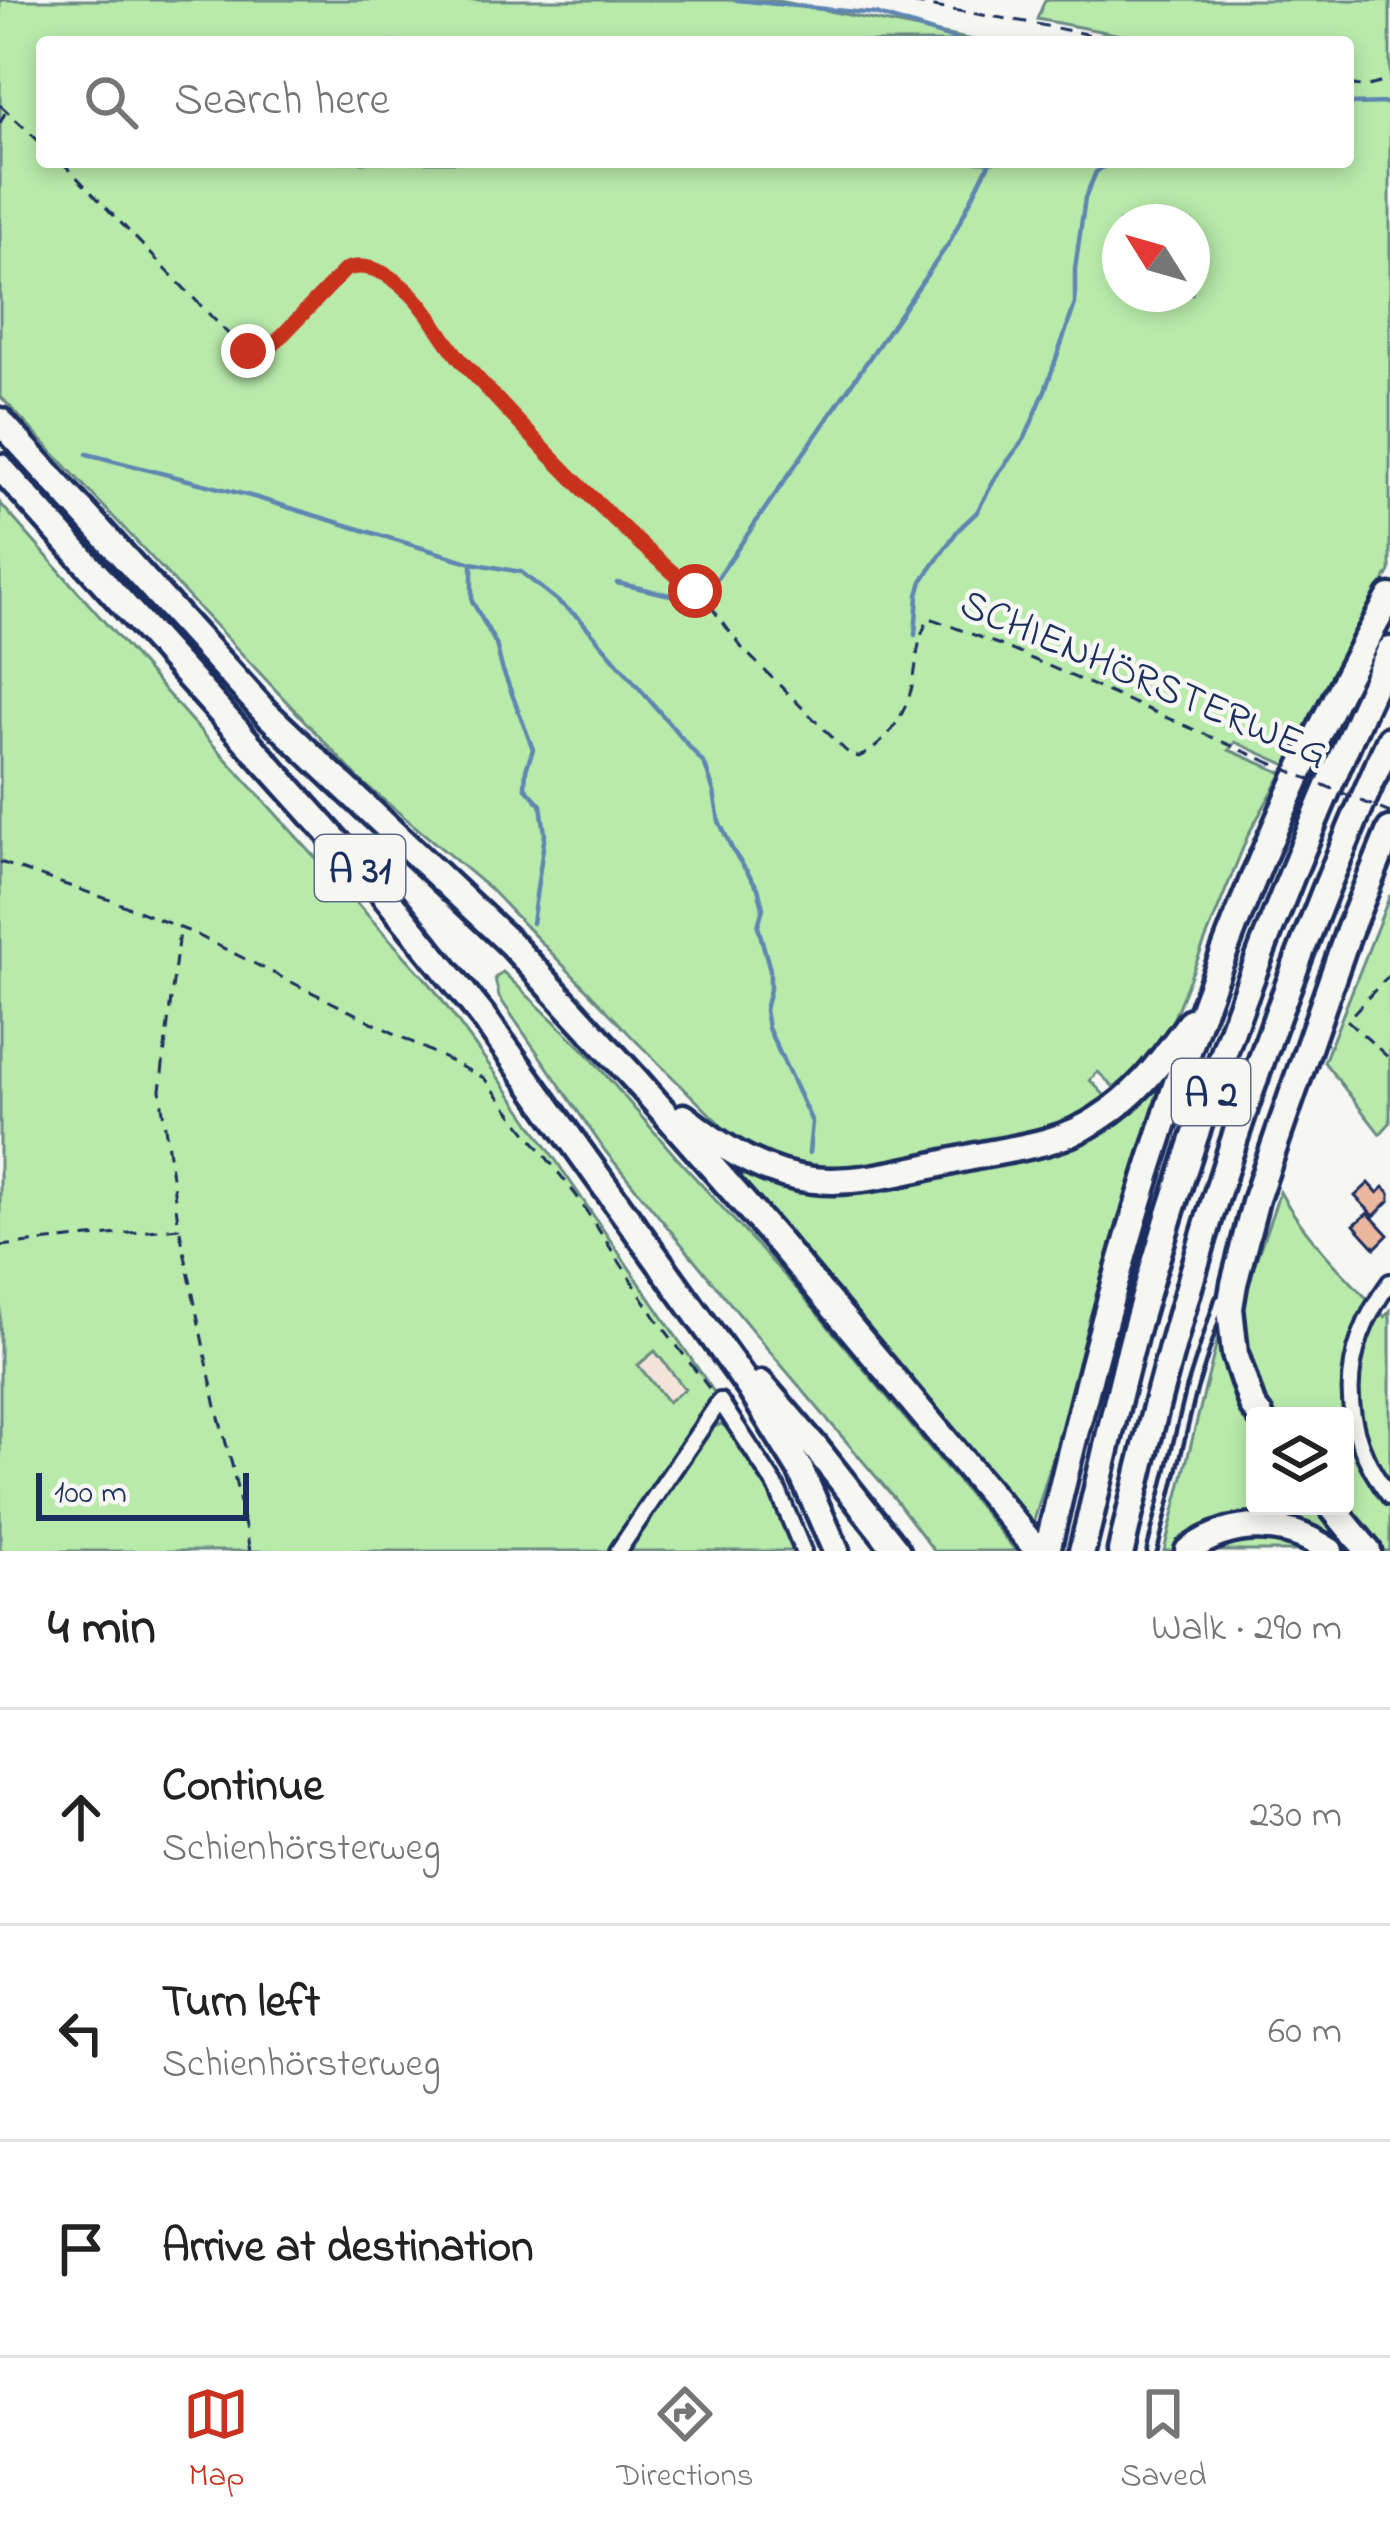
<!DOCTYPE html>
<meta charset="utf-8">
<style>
body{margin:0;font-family:"Indie Flower",sans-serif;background:#f2f2f2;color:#222}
.controls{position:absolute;right:36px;bottom:36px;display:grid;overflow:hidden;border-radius:12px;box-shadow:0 6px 18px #0003}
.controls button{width:108px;height:108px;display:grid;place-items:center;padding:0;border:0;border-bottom:3px solid #e0e0e0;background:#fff;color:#222;font:60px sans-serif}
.compass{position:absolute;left:1102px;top:204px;width:108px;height:108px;border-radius:50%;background:#fff;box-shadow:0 6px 18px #0003;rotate:307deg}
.scale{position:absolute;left:36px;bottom:30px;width:213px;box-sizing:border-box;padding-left:12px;border:6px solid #1b2f5e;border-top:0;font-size:33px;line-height:42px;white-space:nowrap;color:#1b2f5e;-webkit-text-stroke:9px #f6f6f2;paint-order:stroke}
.stop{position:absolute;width:36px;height:36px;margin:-27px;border:9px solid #c8321e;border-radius:50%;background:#fff}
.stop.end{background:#c8321e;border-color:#fff;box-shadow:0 3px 12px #0008}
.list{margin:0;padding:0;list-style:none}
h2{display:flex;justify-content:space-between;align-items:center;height:156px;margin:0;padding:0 48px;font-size:51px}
h2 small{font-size:39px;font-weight:400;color:#767676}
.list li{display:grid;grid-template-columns:78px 1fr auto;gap:36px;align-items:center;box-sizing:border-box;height:216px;padding:0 48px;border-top:3px solid #e0e0e0}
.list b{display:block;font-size:45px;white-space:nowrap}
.list p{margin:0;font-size:39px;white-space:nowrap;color:#767676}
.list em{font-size:39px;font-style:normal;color:#767676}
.icon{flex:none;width:66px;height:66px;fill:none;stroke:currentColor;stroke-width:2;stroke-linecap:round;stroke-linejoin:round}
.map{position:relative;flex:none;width:1390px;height:1551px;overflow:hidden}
.search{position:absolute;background:#fff;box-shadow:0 6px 18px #0003;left:36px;right:36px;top:36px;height:132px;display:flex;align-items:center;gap:30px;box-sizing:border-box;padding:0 42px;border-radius:12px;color:#767676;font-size:45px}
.sheet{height:804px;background:#fff}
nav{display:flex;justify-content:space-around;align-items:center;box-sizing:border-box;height:168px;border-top:3px solid #e0e0e0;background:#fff;font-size:33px;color:#767676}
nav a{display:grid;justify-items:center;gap:6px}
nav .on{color:#c8321e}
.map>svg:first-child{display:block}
.built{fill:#f3e3d9}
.green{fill:#b8eaaa;stroke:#6a8c84;stroke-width:3;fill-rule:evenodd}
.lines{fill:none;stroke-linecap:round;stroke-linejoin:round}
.stream{stroke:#5e87b1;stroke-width:4.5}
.building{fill:#ecb79f;stroke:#1b2f5e;stroke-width:3}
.service-casing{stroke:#1b2f5e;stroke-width:15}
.minor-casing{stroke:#1b2f5e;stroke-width:22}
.motorway-casing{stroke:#1b2f5e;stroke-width:33}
.path{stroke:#1b2f5e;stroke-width:3;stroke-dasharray:12 9;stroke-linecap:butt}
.service{stroke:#f6f6f2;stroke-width:6}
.minor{stroke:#f6f6f2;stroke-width:14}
.motorway{stroke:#f6f6f2;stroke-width:24}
.path-bridge{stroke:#1b2f5e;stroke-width:3;stroke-dasharray:12 9;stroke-linecap:butt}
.route{stroke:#c8321e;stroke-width:15}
.labels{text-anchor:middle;stroke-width:9;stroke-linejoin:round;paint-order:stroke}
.shield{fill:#f6f6f2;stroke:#5d6b8a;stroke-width:3}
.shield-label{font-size:39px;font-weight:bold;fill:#1b2f5e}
.street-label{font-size:42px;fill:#1b2f5e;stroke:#f6f6f2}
</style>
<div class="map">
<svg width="1390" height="1551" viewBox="0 0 1390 1551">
<rect width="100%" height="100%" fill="#f6f6f2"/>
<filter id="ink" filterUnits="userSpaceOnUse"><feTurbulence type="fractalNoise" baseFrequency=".00833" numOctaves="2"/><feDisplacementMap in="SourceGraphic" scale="24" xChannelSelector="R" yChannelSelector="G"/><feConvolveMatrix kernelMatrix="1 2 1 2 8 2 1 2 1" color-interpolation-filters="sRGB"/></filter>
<g filter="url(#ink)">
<!-- built -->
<path class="built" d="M655,1350l31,39 -18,14 -30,-39z"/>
<!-- green -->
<path class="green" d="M0,0h774l209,42h-941v120h1306v-120h-190l-121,-23 8,-19h345v571l-25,43 -78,151 -52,-23 -6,8 54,23 -34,60 -81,199 -31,41 -19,18 -20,-19 -8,8 17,18 -25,16 -54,21 -164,37 -92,-7 -56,-33 4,-8 -82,-81 -149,-155 -127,-106 -362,-386zM1120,222h72v72h-72z
M0,503l188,214 243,268 83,114 206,302 -102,150h-618zM655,1351l30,38 -17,13 -30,-37z
M1390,895v228l-10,11 -56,-72z
M503,972l83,80 90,105 121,132 219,262h-82l-39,-52 -129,-152 -160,-195 -107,-155 -4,-19z
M1167,1069h3l-137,455 -117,-132 -198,-233 2,-3 54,28 22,3 245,-34z
M1280,1192c25,45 69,88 105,125l5,-6v240h-226l58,-229 34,-62zM1255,1416h90v90h-90z
M721,1424c38,23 60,87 75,127h-170l81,-121z"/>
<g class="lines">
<!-- stream -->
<path class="stream" d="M737,0l138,14 89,28
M1348,104l42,-1
M87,454l167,43 218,66 49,9 59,47 125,146 9,27 5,29 14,30 25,37 5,20 -5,18 12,44v19l-5,21 3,18 44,94 -3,31
M472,563v38l24,43 6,24 31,81 -7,21 -1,17 16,18 4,29 -13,89
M617,583l80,18
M709,590l240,-347 41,-81
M915,635l3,-40 4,-14 36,-51 19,-18 20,-37 28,-37 21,-50 29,-84v-35l10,-71 11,-26 13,-9 31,5 8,-6"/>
</g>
<!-- building -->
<path class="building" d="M1369,1183l9,10 6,-6 6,6v7l-16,16 -19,-20z
M1368,1213l20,22 -13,13 -21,-23z"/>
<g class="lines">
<!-- service casing -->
<g class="service-casing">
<path id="service" d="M1152,1551l40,-163 28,-88"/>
</g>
<!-- minor casing -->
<g class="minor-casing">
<path id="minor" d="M1390,1282c-52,71 -53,145 0,215
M618,1551l102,-150 57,87 26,63"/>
</g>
<!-- motorway casing -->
<g class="motorway-casing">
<path id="motorway" d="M0,421l266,292 245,231 124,135 147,167 256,305
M0,467l382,425 99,122 268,373 51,82 36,82
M684,1117c112,90 163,67 292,39 41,-8 86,-13 122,-37 44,-28 63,-58 93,-98
M761,1384l54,63 82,104
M1260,1416l-8,-11 -17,-51 -5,-46 4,-24 22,-85 92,-266 42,-103
M1331,1506l37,45
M1047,1551c75,-326 177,-662 343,-954
M1082,1551c19,-76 35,-154 56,-230 65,-230 151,-455 252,-671
M1121,1551c63,-279 151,-552 269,-812
M1188,1551c44,-32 97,-31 142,0"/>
</g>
<!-- path -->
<path class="path" d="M891,0l135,22 100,20
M1348,84l17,3 25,-7
M0,105l42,39
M0,123l5,-10
M62,162l176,182c13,9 20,9 34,2l73,-76 22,-4 20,10 23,17 54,71 147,151 101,93 30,40 104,103 12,6c28,-10 49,-45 55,-75 5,-22 3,-45 17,-64l70,27 264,115
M0,862l113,39 80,32 291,145 92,117 80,123 55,73
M1390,974l-43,46 43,39
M180,1231l36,176 16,58 18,86
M0,1246l179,-18 -19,-138 19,-158"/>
<!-- service -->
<use href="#service" class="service"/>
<!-- minor -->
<use href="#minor" class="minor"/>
<!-- motorway -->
<use href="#motorway" class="motorway"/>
<!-- path-bridge -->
<path class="path-bridge" d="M1264,760l126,53"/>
</g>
</g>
<g class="lines" filter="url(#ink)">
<!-- route -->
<path class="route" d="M248,351l12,1 12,-6 73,-76c23,-10 48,7 65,23 22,21 35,51 56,73 70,76 149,160 229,225"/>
</g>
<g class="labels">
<!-- shield labels -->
<g class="shield">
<rect x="315" y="835" width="90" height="66" rx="9"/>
<rect x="1172" y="1059" width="78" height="66" rx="9"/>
</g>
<g class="shield-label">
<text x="360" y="882">A 31</text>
<text x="1211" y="1106">A 2</text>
</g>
<!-- street labels -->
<g class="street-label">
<text transform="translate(1145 676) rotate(23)" y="15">SCHIENHÖRSTERWEG</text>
</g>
</g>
</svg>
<div class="controls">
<button><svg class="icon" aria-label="layers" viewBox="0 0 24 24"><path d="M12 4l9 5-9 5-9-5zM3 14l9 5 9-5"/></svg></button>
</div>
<svg class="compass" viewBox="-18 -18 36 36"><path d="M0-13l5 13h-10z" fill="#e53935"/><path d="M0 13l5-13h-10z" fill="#767676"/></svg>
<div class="scale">100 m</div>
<div class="stop" style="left:695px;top:591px"></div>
<div class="stop end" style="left:248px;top:351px"></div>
<div class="search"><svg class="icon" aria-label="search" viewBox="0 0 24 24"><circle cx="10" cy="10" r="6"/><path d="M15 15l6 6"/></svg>Search here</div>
</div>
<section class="sheet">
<h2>4 min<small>Walk · 290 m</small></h2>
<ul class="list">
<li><svg class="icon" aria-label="ahead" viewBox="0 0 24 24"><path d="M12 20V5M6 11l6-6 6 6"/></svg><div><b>Continue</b><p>Schienhörsterweg</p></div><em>230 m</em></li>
<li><svg class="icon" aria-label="left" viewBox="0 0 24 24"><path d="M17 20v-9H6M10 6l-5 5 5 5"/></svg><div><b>Turn left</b><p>Schienhörsterweg</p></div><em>60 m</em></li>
<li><svg class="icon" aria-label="arrive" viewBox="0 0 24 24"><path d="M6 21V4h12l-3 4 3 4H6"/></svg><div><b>Arrive at destination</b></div></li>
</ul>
</section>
<nav>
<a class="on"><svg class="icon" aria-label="map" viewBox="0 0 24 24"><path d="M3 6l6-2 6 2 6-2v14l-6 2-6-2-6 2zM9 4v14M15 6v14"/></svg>Map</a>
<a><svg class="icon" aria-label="directions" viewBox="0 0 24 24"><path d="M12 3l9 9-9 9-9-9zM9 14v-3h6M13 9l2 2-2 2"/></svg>Directions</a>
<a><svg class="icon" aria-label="saved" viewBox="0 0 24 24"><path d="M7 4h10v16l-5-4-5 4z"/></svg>Saved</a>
</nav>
